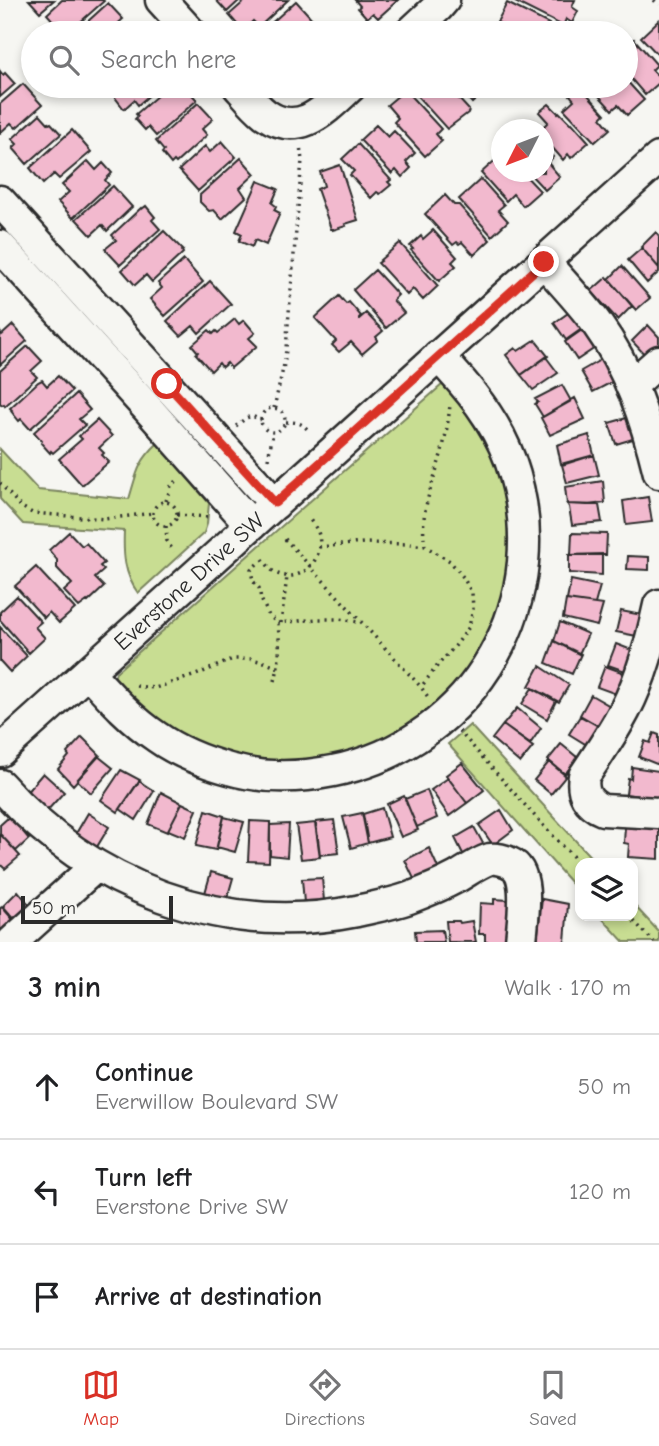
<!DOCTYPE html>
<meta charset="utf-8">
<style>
body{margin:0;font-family:"Comic Neue",sans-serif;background:#f2f2f2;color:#202124}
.controls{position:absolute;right:21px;bottom:21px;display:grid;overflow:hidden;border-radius:14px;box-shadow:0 4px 10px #0003}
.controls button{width:63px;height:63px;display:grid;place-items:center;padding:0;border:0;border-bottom:2px solid #e0e0e0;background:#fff;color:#202124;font:35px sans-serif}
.compass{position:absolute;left:491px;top:119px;width:63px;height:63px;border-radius:50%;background:#fff;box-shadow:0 4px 10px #0003;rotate:228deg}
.scale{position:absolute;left:21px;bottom:18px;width:152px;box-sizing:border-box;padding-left:7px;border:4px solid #2b2b2b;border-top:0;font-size:19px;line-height:24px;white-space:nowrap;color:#2b2b2b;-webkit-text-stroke:5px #f6f6f2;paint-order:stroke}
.stop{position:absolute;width:21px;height:21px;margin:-16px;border:5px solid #d93025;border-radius:50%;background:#fff}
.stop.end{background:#d93025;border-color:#fff;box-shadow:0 2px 7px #0008}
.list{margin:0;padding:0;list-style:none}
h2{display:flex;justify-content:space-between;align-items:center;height:91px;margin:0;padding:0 28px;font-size:30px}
h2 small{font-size:23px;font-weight:400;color:#757577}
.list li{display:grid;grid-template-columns:46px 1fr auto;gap:21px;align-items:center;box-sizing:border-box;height:105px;padding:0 28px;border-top:2px solid #e0e0e0}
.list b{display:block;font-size:26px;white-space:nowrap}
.list p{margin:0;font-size:23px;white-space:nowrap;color:#757577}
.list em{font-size:23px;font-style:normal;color:#757577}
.icon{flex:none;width:38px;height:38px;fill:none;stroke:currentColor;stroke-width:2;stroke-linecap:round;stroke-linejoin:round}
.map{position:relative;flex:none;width:659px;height:942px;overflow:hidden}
.search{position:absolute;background:#fff;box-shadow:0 4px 10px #0003;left:21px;right:21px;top:21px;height:77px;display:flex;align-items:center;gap:18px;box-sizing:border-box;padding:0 24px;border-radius:38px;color:#757577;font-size:26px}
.sheet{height:406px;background:#fff}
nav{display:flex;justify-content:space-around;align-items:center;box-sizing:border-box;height:98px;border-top:2px solid #e0e0e0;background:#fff;font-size:19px;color:#757577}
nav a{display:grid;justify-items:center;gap:4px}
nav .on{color:#d93025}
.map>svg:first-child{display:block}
.green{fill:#c8dd92;stroke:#7a845e;stroke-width:2}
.building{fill:#f2b9ce;stroke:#2b2b2b;stroke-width:2}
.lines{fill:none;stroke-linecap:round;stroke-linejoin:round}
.minor-casing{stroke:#2b2b2b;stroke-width:35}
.path{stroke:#2b2b2b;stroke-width:3.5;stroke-dasharray:2 5;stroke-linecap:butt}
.minor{stroke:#f6f6f2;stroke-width:30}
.route{stroke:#d93025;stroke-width:9}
.labels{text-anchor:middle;stroke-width:7;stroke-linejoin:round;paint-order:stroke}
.street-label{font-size:23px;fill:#2b2b2b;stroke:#f6f6f2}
</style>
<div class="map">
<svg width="659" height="942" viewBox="0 0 659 942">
<rect width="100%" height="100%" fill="#f6f6f2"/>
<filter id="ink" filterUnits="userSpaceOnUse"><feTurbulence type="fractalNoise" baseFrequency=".0143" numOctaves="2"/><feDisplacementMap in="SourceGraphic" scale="14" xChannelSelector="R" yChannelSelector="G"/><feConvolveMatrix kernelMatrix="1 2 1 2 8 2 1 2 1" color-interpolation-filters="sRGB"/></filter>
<g filter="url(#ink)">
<!-- green -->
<path class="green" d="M443,384l10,6 43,72 11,47 1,45 -5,39 -16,44 -23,41 -61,54 -60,24 -60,7 -63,-9 -68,-34 -39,-38 3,-10z
M158,443l51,60 -2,21 -3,9 -66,60c-14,-19 -15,-39 -14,-62l-101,-7 -23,-25v-50l38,41 91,9c8,-26 8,-36 29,-56z
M470,725l126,138h-16v30l-132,-149z
M633,904l26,28v10h-35l-24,-26h33z"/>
<!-- building -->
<path class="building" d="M29,0h25l-14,12z
M62,0h41l1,1 -36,32h-4l-17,-19z
M216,0h24l-13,12z
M246,0h42l-29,27 -6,-6 -10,10 -14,-16z
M355,0h43l-20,18 -5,-5 -6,5 -9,-10 2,-2z
M514,0h61l-3,7 6,4 -6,12 -6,-4 -3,7 -50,-25z
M296,1l18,20 -8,8v4h-39l3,-2 -4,-3z
M108,3l15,16 -11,10 4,4h-41z
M507,3l42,21 -2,4 7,5h-44l2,-3 -15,-8z
M659,20v36l-18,-19z
M634,39l23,26 -5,5 7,7v6l-14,12 -19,-22v-26z
M0,71l3,4 2,-2 10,11 -15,13z
M626,80l18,20 -17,15 -9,-10 -6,5 -22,-24h36z
M23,84l19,21 -26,23 -5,-5 -11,10v-29z
M121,86h39l-22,19 -4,-5 -10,9 -10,-13 2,-1 -2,-2z
M181,86h3l13,14 -41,36 -8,-9 -3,3 -10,-11 3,-3 -2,-2 30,-26 6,6z
M412,86h35l22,24 -1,3 -21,16 -37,-41z
M457,86h34l2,3 -10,9 -2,-3 -9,8z
M580,86l25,28 -4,4 9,11 -15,13 -31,-33 10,-9 -4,-5z
M405,90l36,39 -5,5 6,7 -17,15 -31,-34 4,-4 -11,-13z
M198,103l15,16 -11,10 5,6 -31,28 -2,-2 -3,3 -9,-11 2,-2 -8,-10z
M549,104l9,9 1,-1 12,12 1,-1 17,19 -18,16 -3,-4 -5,6 -19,-22v-8h-4l8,-8 -9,-10z
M40,114l9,10 2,-1 10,11 -34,30 -14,-16 4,-4 -5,-5z
M376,125l12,12 6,-6 21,22 -9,9 5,6 -9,9 -6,-7 -4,4 -32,-34z
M72,130l19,22 -32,27 -5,-5 -11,10 -13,-16z
M222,141l14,16 -38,34 -19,-21 26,-24 5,6z
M358,144l33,36 -3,2 3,3 -11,9 -3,-2 -6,6 -21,-23 4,-4 -12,-12z
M544,146l9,11 -5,6 12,14 -15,13 -17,-18h16z
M502,154v18h20l18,19 -17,15 -10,-12 -7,7 -25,-28z
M241,158l14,16 -15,14 6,9 -24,22 -8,-9 -5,1 -9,-9v-7z
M88,161l8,9 7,-7 9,10 -7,7 4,5 -36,33 -15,-16 11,-10 -7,-7z
M340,165l18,55 -13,4 1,2 -13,4v-1h-2l-14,-40 7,-3 -4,-14z
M481,179l23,26 -6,5 10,11 -16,15 -33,-37z
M258,181l20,8 -6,14 4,3 -2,4 6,3 -14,32 -11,-5 -3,7 -13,-6 3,-7 -6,-3z
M113,186l19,21 -25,24 -5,-6 -11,10 -15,-16z
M445,195l9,10h5l31,35 -16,15 -12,-13 -3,2 -2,-2 -4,3 -28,-31z
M146,206l9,11 -3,3 8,9 -40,36 -15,-16 11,-9 -4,-5 29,-27 1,1z
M433,230l24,27 -5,5 4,4 -17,15 -28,-31 2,-1 -3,-3 11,-10 2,3z
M164,231l19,19 -1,1 1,2 -31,29 -6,-7 -11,10 -13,-15z
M656,232l3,4v32l-18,-21z
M400,243l38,43 -15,14 -10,-11 -6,6 -29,-32 3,-2 -1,-1z
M642,248l17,20v4l-12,11 -19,-23z
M184,260l19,22 -38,34 -15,-17 12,-11 -4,-5z
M622,266l28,32 -14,12 -27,-31z
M375,270l23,25 -5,5 11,13 -18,15 -33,-38z
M607,277l25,29 -14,14 -27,-29z
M210,281l21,23 -32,29 -6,-7 -12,10 -14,-15z
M339,296l7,8 3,-2 12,14 -2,2v1l7,-6 17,18 -7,6 2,3 -16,14 -11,-12 -12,10 -7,-7 4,-4 -21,-23z
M571,311l12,17 -17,12 -12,-17z
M235,319l4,5 5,-4 11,13 -6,5 8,8 -26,22 -4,-5 -5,4 -3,-4 -8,8 -15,-17 2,-2 -6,-7 17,-15 4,4 3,-3 2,2z
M13,325l14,16 -27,24v-33l2,3z
M648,325l11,12v8l-12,12 -15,-16z
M582,330l13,18 -18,12 -12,-18z
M535,340l13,16 -27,19 -15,-20 9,-7 3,3z
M28,346l14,15 -11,10 6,6 -32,29 -1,-2 -2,1 -2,-2v-32z
M546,357l12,16 -25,17 -12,-15z
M602,359l12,22 -21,11 -12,-21z
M58,376l14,15 -42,38 -9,-10 -2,2 -8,-10 1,-1 -2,-2 28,-26 4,-2 5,6z
M562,385l9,16 -28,16 -8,-13 3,-2 -3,-3z
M76,394l14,16 -11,9 6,6 -32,28 -2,-2 -1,2 -9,-10 1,-2 -8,-9z
M575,398l10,21 -35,16 -9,-17z
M630,417l6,21 -20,6 -7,-21z
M97,420l15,16 -13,12 5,5 -2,2 7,7 -27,23 -23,-26 23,-20 -3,-3z
M589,435l5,20 -33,9 -4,-19z
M594,455l5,20 -32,8 -5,-18z
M603,481l2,22 -18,2 -20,-1 -2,-17z
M648,497l4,25 -26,3 -3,-24z
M567,504l32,1 3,17 -30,3 -3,-18z
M69,532l13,14 4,-3 18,20 -4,3 4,4 -9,8 9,9 -16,15 -1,-1 -8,6 -15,-16 8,-7 -15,-16v-8l-8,-10z
M572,533l35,1 -1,21h-35z
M602,554v21l-33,-2v-18z
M628,556l21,1v13l-22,-1z
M36,567l39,42 -16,14 -10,-11 -5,6 -29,-32z
M571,580l29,6 -5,18 -28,-4z
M17,596l24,26 -6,5 10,11 -16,15 -29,-33v-8z
M566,600l37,5 -6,21 -34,-8z
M621,611l21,4 -5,21 -21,-4z
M560,622l28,12 -9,20 -25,-13z
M0,627l27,29 -17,16 -10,-11z
M554,641l27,13 -9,20 -26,-11z
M616,644l21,8 -9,20 -20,-7z
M540,666l29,19 -10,17 -30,-16z
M605,666l22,8 -8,21 -22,-8z
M532,688l24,13 -9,18 -25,-15z
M591,695l19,11 -11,20 -19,-11z
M517,708l24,20 -11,16 -27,-19z
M580,716l18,10 -11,19 -18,-11z
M503,725l30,22 -13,16 -28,-24z
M654,733l5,2v30l-20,-8 6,-16 5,2z
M82,737l18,18 -27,30 -15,-16 11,-13 -2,-3z
M561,744l17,14 -13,16 -17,-14z
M98,756l15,12 -22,25 -14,-13z
M549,762l17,14 -15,18 -17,-14z
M462,763l22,27 -17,13 -21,-28z
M632,767l27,4v28l-33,-5 2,-16 3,1z
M121,770l19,10 -22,32 -17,-12z
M43,773l21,19 -18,20 -21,-18z
M448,778l19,25 -18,13 -18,-26z
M139,781l15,10 -18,29 -16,-11z
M427,790l10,28 -20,9 -12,-28z
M161,792l21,11 -15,29 -19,-8z
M404,796l14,34 -17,7 -14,-33z
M182,803l15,7 -12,27 -17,-7z
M382,808l8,29 -22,6 -5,-29z
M206,810l18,6 -8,34 -20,-4z
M501,810l12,20 -20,15 -14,-20z
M88,813l21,14 -14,23 -21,-13z
M362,813l6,30 -17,5 -8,-31z
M10,816l19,23 -13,12 -16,-17v-9z
M224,817l20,5 -9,30 -18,-5z
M334,820l5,33 -19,2 -4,-33z
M250,821l20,1 -1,40 -21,-1z
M315,823l5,34 -19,2 -5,-34z
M289,824l-2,33 -17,-2v-30z
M625,826l34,3v30l-31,-2 1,-13 -5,-1z
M474,827l11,20 -20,11 -10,-20z
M0,834l20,22 -15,13 -5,-5z
M429,848l10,22 -24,11 -10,-21z
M211,872l22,6 -6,21 -22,-6z
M322,878l2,23 -20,2 -2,-24z
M18,891l14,17 -15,14 -14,-16z
M494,899l14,1 -1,42h-22v-8h-6l1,-31 14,1z
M542,899l26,5 -3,38h-28z
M2,907l14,16 -16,14v-29z
M446,921h13l1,2 12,-2 4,21h-28z
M442,930l2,12h-28l-1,-11z"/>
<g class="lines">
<!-- minor casing -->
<g class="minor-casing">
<path id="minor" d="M161,0l30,33
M410,33l28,-26 6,-7
M238,86c8,9 17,20 27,28 35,25 62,-6 86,-28
M0,201l275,303
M0,246l149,164 102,115
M544,262c18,20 37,40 53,62 32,44 49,96 62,149
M631,386l28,-25
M659,605c-8,36 -17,72 -34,105 -12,23 -27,45 -41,66 -3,17 4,28 19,34l56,3
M88,672c21,23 42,47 69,65 21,15 47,25 72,32 35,10 69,9 104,2 142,-28 226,-174 177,-311 -15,-41 -42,-73 -72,-104
M0,751l659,-593
M0,785c90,102 223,153 357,126 17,-4 35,-7 52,-13 16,-6 33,-13 48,-21 9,-5 24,-16 33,-18 6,-1 15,1 20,4 22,9 12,59 11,79
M12,942l84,-76"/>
</g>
<!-- path -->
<path class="path" d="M654,0l5,5
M261 420a12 12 0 1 1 24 0a12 12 0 1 1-24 0Z
M274,408l11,-48 17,-200 -2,-14
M286,422c10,0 15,0 22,8
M236,426l10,-8 6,-2 9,4
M268,459l5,-26
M0,483l20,23 12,7 73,6 48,-6
M166,501l5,-15 7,-6
M153 514a12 12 0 1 1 24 0a12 12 0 1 1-24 0Z
M177,515l32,2
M166,526l1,15 7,11
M285,539l136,148 7,10
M425,546c-5,-32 4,-51 13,-81 6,-19 10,-40 12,-60
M319,547l44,-4 46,1 16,2 25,15 13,16 9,16 1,16 -4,18 -13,18 -18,20 -17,22
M263,559c3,4 7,10 11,13 26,15 53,-14 44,-40 -2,-5 -7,-10 -9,-14
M257,564l-6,6 2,11 6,7 2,11 8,17 9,7 40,-4h21l19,3
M281,623l6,-46
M275,681c5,-19 5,-38 3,-57
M136,686l19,2 41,-13 37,-16h18l13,3 15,6
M459,731l81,91 40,42
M629,916l25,26"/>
<!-- minor -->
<use href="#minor" class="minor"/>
</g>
</g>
<g class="lines" filter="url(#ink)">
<!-- route -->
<path class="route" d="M167,384l108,119 269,-241"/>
</g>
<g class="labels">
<!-- street labels -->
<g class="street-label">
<text transform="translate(189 581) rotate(-42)" y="8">Everstone Drive SW</text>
</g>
</g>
</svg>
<div class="controls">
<button><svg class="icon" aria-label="layers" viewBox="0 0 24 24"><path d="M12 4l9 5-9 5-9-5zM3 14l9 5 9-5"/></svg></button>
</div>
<svg class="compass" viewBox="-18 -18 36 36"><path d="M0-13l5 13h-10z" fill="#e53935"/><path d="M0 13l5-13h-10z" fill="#757577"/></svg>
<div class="scale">50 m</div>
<div class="stop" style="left:167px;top:384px"></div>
<div class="stop end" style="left:544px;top:262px"></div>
<div class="search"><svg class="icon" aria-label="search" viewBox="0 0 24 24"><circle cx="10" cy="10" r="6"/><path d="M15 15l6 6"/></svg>Search here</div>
</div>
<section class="sheet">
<h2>3 min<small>Walk · 170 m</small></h2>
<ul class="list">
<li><svg class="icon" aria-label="ahead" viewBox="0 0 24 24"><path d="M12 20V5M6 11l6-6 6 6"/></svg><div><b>Continue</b><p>Everwillow Boulevard SW</p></div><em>50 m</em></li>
<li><svg class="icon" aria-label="left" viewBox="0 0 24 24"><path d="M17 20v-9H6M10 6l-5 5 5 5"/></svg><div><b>Turn left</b><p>Everstone Drive SW</p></div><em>120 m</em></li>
<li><svg class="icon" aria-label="arrive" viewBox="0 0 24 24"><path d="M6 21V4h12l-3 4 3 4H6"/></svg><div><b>Arrive at destination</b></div></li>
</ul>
</section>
<nav>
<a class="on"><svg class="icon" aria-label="map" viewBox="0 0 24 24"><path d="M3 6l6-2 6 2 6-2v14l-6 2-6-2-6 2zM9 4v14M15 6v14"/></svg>Map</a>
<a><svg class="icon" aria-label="directions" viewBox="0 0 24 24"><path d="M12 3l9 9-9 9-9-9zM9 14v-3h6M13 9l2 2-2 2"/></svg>Directions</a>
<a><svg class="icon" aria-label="saved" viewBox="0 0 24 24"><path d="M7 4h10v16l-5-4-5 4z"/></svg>Saved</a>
</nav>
